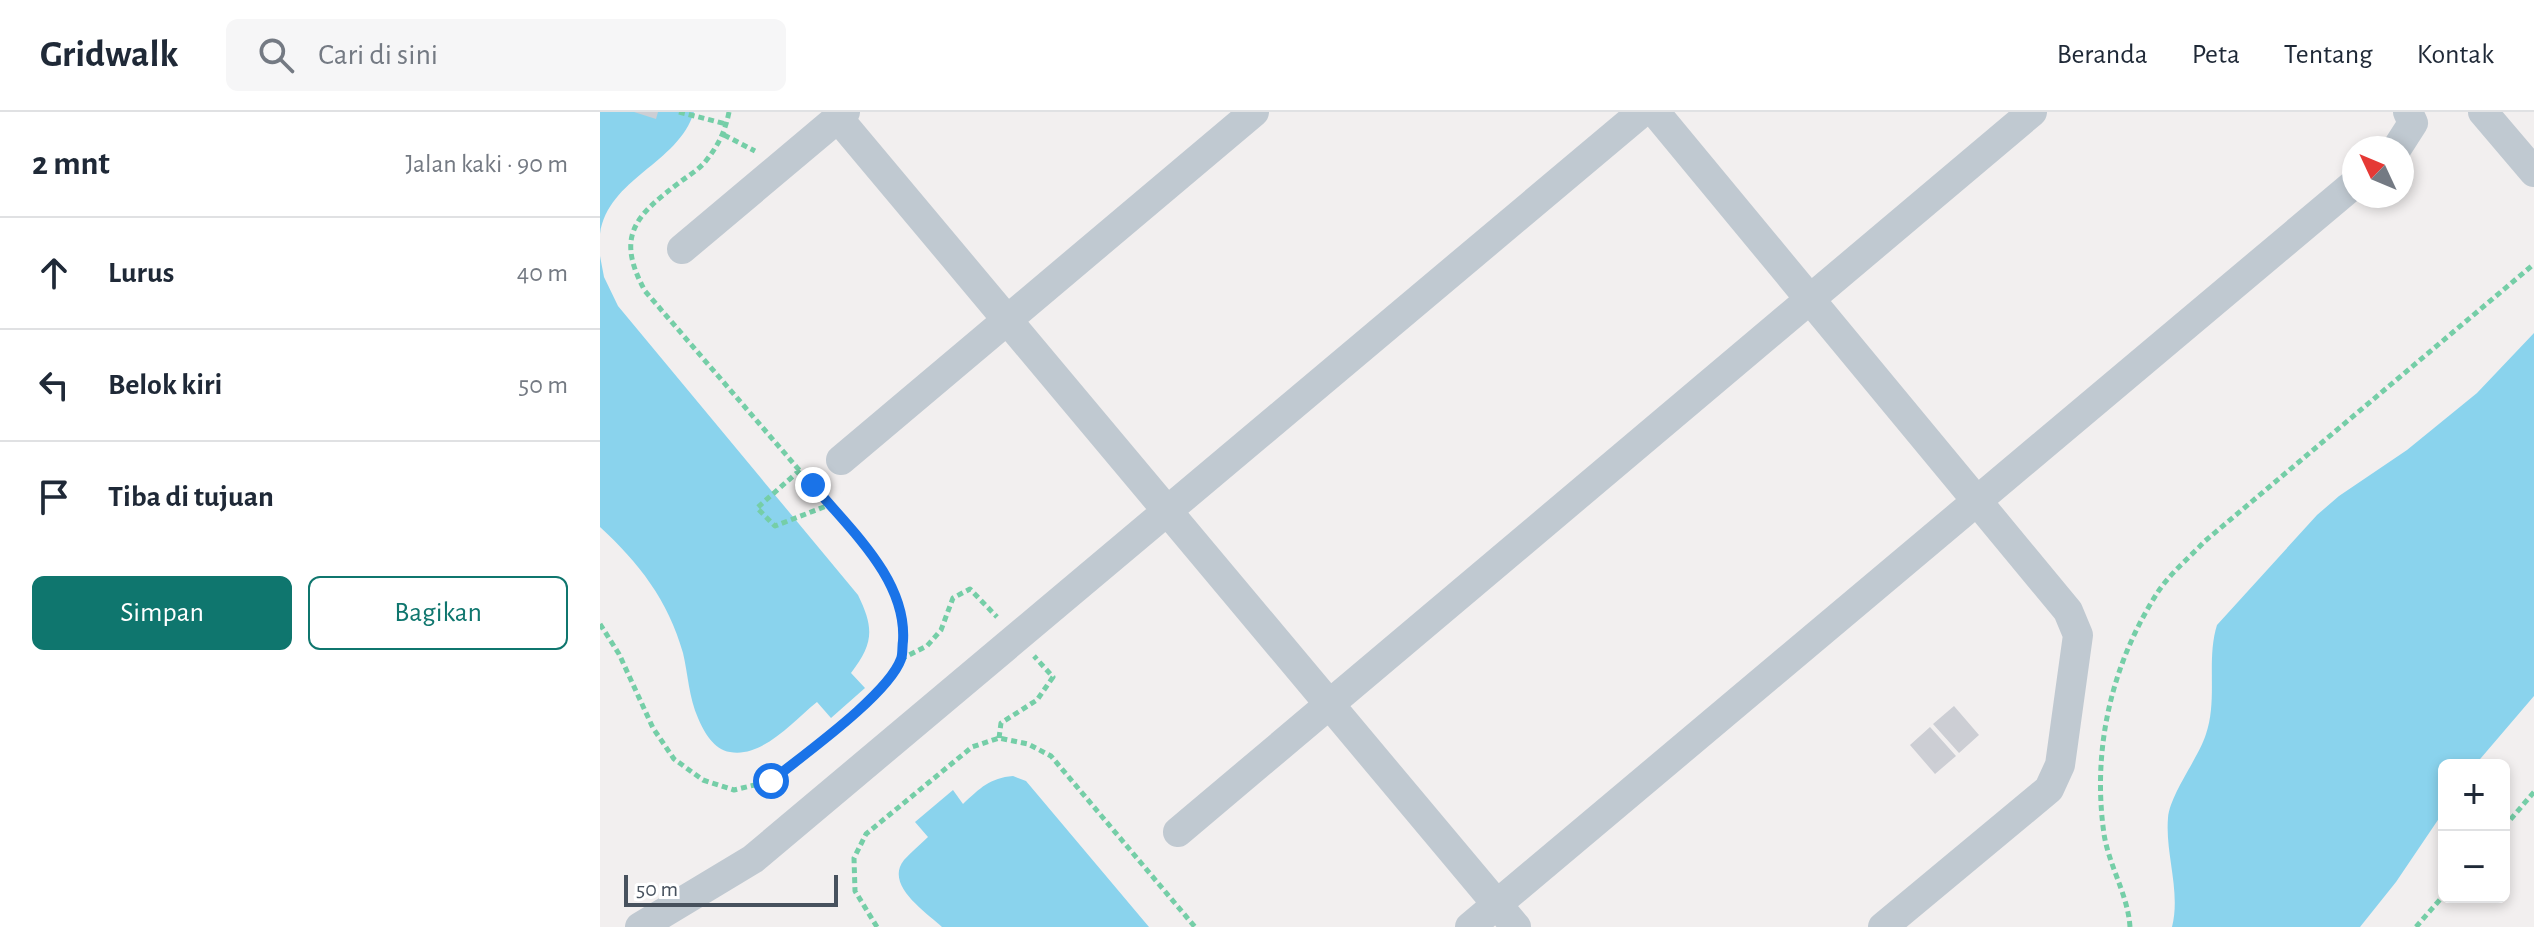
<!DOCTYPE html>
<html lang="id">
<meta charset="utf-8">
<style>
body{margin:0;font-family:"Alegreya Sans",sans-serif;background:#f6f6f7;color:#1f2937}
.controls{position:absolute;right:24px;bottom:24px;display:grid;overflow:hidden;border-radius:12px;box-shadow:0 4px 12px #0003}
.controls button{width:72px;height:72px;display:grid;place-items:center;padding:0;border:0;border-bottom:2px solid #e0e1e3;background:#fff;color:#1f2937;font:40px sans-serif}
.compass{position:absolute;left:1742px;top:24px;width:72px;height:72px;border-radius:50%;background:#fff;box-shadow:0 4px 12px #0003;rotate:314deg}
.scale{position:absolute;left:24px;bottom:20px;width:214px;box-sizing:border-box;padding-left:8px;border:4px solid #47515d;border-top:0;font-size:22px;line-height:28px;white-space:nowrap;color:#47515d;-webkit-text-stroke:6px #fff;paint-order:stroke}
.stop{position:absolute;width:24px;height:24px;margin:-18px;border:6px solid #1a73e8;border-radius:50%;background:#fff}
.stop.end{background:#1a73e8;border-color:#fff;box-shadow:0 2px 8px #0008}
.list{margin:0;padding:0;list-style:none}
h2{display:flex;justify-content:space-between;align-items:center;height:104px;margin:0;padding:0 32px;font-size:34px}
h2 small{font-size:26px;font-weight:400;color:#747a83}
.list li{display:grid;grid-template-columns:52px 1fr auto;gap:24px;align-items:center;box-sizing:border-box;height:112px;padding:0 32px;border-top:2px solid #e0e1e3}
.list b{display:block;font-size:30px;white-space:nowrap}
.list em{font-size:26px;font-style:normal;color:#747a83}
.actions{display:flex;gap:16px;padding:24px 32px}
.actions a{flex:1;padding:18px 0;border:2px solid #0f766e;border-radius:12px;text-align:center;font-size:28px;color:#0f766e}
.actions .main{background:#0f766e;color:#fff}
.icon{flex:none;width:44px;height:44px;fill:none;stroke:currentColor;stroke-width:2;stroke-linecap:round;stroke-linejoin:round}
.map{position:relative;flex:none;width:1934px;height:815px;overflow:hidden}
header{display:flex;align-items:center;gap:48px;box-sizing:border-box;height:112px;padding:0 40px;background:#fff;border-bottom:2px solid #e0e1e3}
header strong{font-size:38px}
nav{display:flex;gap:44px;margin-inline-start:auto;font-size:28px}
.search{width:560px;height:72px;background:#f6f6f7;display:flex;align-items:center;gap:20px;box-sizing:border-box;padding:0 28px;border-radius:12px;color:#747a83;font-size:30px}
main{display:flex}
aside{flex:1;background:#fff}
.map>svg:first-child{display:block}
.water{fill:#8ad3ed}
.building{fill:#ccced4}
.lines{fill:none;stroke-linecap:round;stroke-linejoin:round}
.path{stroke:#75cea7;stroke-width:5;stroke-dasharray:6 4;stroke-linecap:butt}
.street{stroke:#c0c9d1;stroke-width:30}
.route{stroke:#1a73e8;stroke-width:10}
</style>
<header>
<strong>Gridwalk</strong>
<div class="search"><svg class="icon" aria-label="search" viewBox="0 0 24 24"><circle cx="10" cy="10" r="6"/><path d="M15 15l6 6"/></svg>Cari di sini</div>
<nav><a>Beranda</a><a>Peta</a><a>Tentang</a><a>Kontak</a></nav>
</header>
<main>
<aside>
<h2>2 mnt<small>Jalan kaki · 90 m</small></h2>
<ul class="list">
<li><svg class="icon" aria-label="ahead" viewBox="0 0 24 24"><path d="M12 20V5M6 11l6-6 6 6"/></svg><div><b>Lurus</b></div><em>40 m</em></li>
<li><svg class="icon" aria-label="left" viewBox="0 0 24 24"><path d="M17 20v-9H6M10 6l-5 5 5 5"/></svg><div><b>Belok kiri</b></div><em>50 m</em></li>
<li><svg class="icon" aria-label="arrive" viewBox="0 0 24 24"><path d="M6 21V4h12l-3 4 3 4H6"/></svg><div><b>Tiba di tujuan</b></div></li>
</ul>
<div class="actions"><a class="main">Simpan</a><a>Bagikan</a></div>
</aside>
<div class="map">
<svg width="1934" height="815" viewBox="0 0 1934 815">
<rect width="100%" height="100%" fill="#f2efef"/>
<!-- water -->
<path class="water" d="M0,0h94c-16,52 -86,66 -94,122z
M0,144l4,21 14,29 240,289c16,33 16,48 -7,78l14,15 -34,30 -14,-16c-24,19 -54,56 -87,50 -16,-2 -26,-20 -32,-34 -9,-20 -10,-44 -15,-65 -15,-53 -44,-90 -83,-126z
M1934,221v363l-59,69h-31v46l-48,71 -36,45h-188c9,-36 -7,-73 -4,-109 2,-24 30,-59 38,-84 12,-35 0,-74 11,-109l100,-110 22,-19 68,-46 70,-57z
M413,664l13,5 123,146h-207c-16,-15 -58,-42 -38,-67 7,-8 16,-15 24,-23l-13,-15 38,-32 10,14c17,-16 27,-26 50,-28z"/>
<!-- building -->
<path class="building" d="M34,0h24l-2,7z
M1354,594l25,29 -20,18 -26,-29z
M1330,615l26,29 -21,18 -25,-29z"/>
<g class="lines">
<!-- path -->
<path class="path" d="M79,0l47,12
M129,0c-4,20 -11,34 -24,50 -7,8 -17,14 -25,20 -45,34 -65,54 -35,109l217,252c31,45 43,58 40,115
M124,23l31,16
M200,358l-43,38 18,18 54,-21
M0,512l19,30 34,74 21,31 29,21 31,10 37,-9 107,-88 23,-34 26,-13 14,-16 12,-32 17,-9 27,28
M399,626l2,-15 36,-23 16,-23 -19,-21
M1904,715l30,-35
M277,815l-22,-36 -1,-33 12,-24 106,-87 27,-9 29,6 23,12 144,171
M1530,815c-2,-32 -21,-61 -26,-93 -12,-84 7,-168 52,-239 12,-20 33,-37 49,-54l329,-277
M1816,815l28,-32"/>
<!-- street -->
<path class="street" d="M1055,0l413,499 10,24 -18,130 -11,24 -166,138
M1883,0l51,60
M238,6l678,809
M1797,36l16,-25 -5,-11
M82,137l163,-137
M241,348l413,-348
M578,720l854,-720
M40,815l113,-68 889,-747
M870,815l884,-743"/>
</g>
<g class="lines">
<!-- route -->
<path class="route" d="M171,669c32,-26 117,-86 130,-122 2,-5 1,-13 2,-18 4,-62 -54,-112 -90,-156"/>
</g>
</svg>
<div class="controls">
<button>+</button>
<button>−</button>
</div>
<svg class="compass" viewBox="-18 -18 36 36"><path d="M0-13l5 13h-10z" fill="#e53935"/><path d="M0 13l5-13h-10z" fill="#747a83"/></svg>
<div class="scale">50 m</div>
<div class="stop" style="left:171px;top:669px"></div>
<div class="stop end" style="left:213px;top:373px"></div>
</div>
</main>
